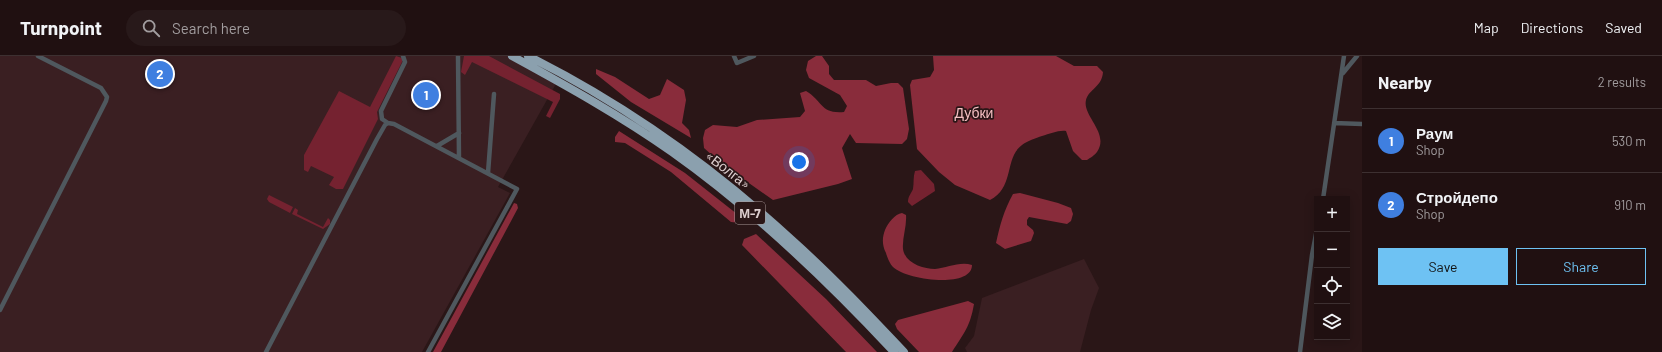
<!DOCTYPE html>
<meta charset="utf-8">
<style>
body{margin:0;font-family:Barlow,sans-serif;background:#28191a;color:#f1f3f6}
.controls{position:absolute;right:12px;bottom:12px;display:grid;overflow:hidden;border-radius:0px;box-shadow:0 2px 10px #0003}
.controls button{width:36px;height:36px;display:grid;place-items:center;padding:0;border:0;border-bottom:1px solid #3d3031;background:#201011;color:#f1f3f6;font:20px sans-serif}
.you{position:absolute;left:799px;top:106px;width:14px;height:14px;margin:-10px;border:3px solid #fff;border-radius:50%;background:#1a73e8;box-shadow:0 0 0 6px #1a73e833}
.badge{display:grid;place-items:center;width:26px;height:26px;border-radius:50%;background:#6ec2f3;color:#fff;font-size:13px;font-weight:700}
.pin{position:absolute;translate:-50% -50%;border:2px solid #fff;box-shadow:0 1px 4px #0006}
.list{margin:0;padding:0;list-style:none}
h2{display:flex;justify-content:space-between;align-items:center;height:52px;margin:0;padding:0 16px;font-size:17px}
h2 small{font-size:13px;font-weight:400;color:#a29d9f}
.list li{display:grid;grid-template-columns:26px 1fr auto;gap:12px;align-items:center;box-sizing:border-box;height:64px;padding:0 16px;border-top:1px solid #3d3031}
.list b{display:block;font-size:15px;white-space:nowrap}
.list p{margin:0;font-size:13px;white-space:nowrap;color:#a29d9f}
.list em{font-size:13px;font-style:normal;color:#a29d9f}
.actions{display:flex;gap:8px;padding:12px 16px}
.actions a{flex:1;padding:9px 0;border:1px solid #6ec2f3;border-radius:0px;text-align:center;font-size:14px;color:#6ec2f3}
.actions .main{background:#6ec2f3;color:#111}
.icon{flex:none;width:22px;height:22px;fill:none;stroke:currentColor;stroke-width:2;stroke-linecap:round;stroke-linejoin:round}
.map{position:relative;flex:none;width:1362px;height:296px;overflow:hidden}
header{display:flex;align-items:center;gap:24px;box-sizing:border-box;height:56px;padding:0 20px;background:#201011;border-bottom:1px solid #3d3031}
header strong{font-size:19px}
nav{display:flex;gap:22px;margin-inline-start:auto;font-size:14px}
.search{width:280px;height:36px;background:#28191a;display:flex;align-items:center;gap:10px;box-sizing:border-box;padding:0 14px;border-radius:22px;color:#a29d9f;font-size:15px}
main{display:flex}
aside{flex:1;background:#201011}
.map>svg:first-child{display:block}
.built{fill:#3a1f22}
.green{fill:#752230}
.forest{fill:#892c3b}
.lines{fill:none;stroke-linecap:round;stroke-linejoin:round}
.minor{stroke:#4f585e;stroke-width:4.5}
.trunk{stroke:#8ba0ae;stroke-width:8}
.labels{text-anchor:middle;stroke-width:3.5;stroke-linejoin:round;paint-order:stroke}
.shield{fill:#2a1617;stroke:#a79798;stroke-width:1}
.shield-label{font-size:13px;font-weight:bold;fill:#ddcecf}
.park-label{font-size:14px;fill:#f5bfc2;stroke:#2a1617}
.street-label{font-size:14px;fill:#ddcecf;stroke:#2a1617}
</style>
<header>
<strong>Turnpoint</strong>
<div class="search"><svg class="icon" aria-label="search" viewBox="0 0 24 24"><circle cx="10" cy="10" r="6"/><path d="M15 15l6 6"/></svg>Search here</div>
<nav><a>Map</a><a>Directions</a><a>Saved</a></nav>
</header>
<main>
<div class="map">
<svg width="1362" height="296" viewBox="0 0 1362 296">
<rect width="100%" height="100%" fill="#2a1617"/>
<!-- built -->
<path class="built" d="M0,0h507l50,26 -59,105 12,6 -88,159h-422z
M1084,203l15,29 -8,22 -11,42h-113l-2,-4 9,-12 8,-38z"/>
<!-- green -->
<path class="green" d="M396,0l6,2v4l-25,50 1,7 -35,70h-7l-7,-4 5,-8 -23,-11 -3,6 -4,-2v-15l35,-64 31,16z
M464,0h25l71,38v5l-10,19 -4,-2 7,-14 -81,-40 -7,13 -4,-3z
M921,114l13,14 1,7 -23,15 -4,-4c0,-6 3,-8 5,-13 1,-6 0,-12 2,-18z
M269,139l24,12 -3,6 -21,-11 -2,-3z
M295,152l3,2 -1,4 26,13 5,-9 2,2v4l-7,5 -31,-15z"/>
<!-- forest -->
<path class="forest" d="M816,0h6l7,10v8l5,6h32l10,6 15,-3h7l5,5 6,41 -2,10 -5,5 -46,-1 -6,-9 -8,14 10,31 -14,5 -65,16 -51,-36 -18,-16 -1,-10 2,-8 8,-5 24,2 20,-7 43,-3 5,-6 -5,-18 6,-2c17,10 14,23 38,21l3,-6 -7,-11 -31,-17 -3,-8 2,-9z
M933,0h123l18,10h23l6,6c-1,15 -14,17 -17,28 -4,16 24,33 11,52 -2,3 -7,6 -10,8h-5l-9,-9 -7,-20c-8,-1 -16,3 -24,5 -6,2 -15,5 -20,9 -18,13 -7,42 -32,55l-35,-15 -16,-13 -22,-23 -7,-64 2,-5 18,-3 4,-7z
M596,13l19,8 34,22 11,-4 7,-16 17,11 2,10 -4,23 7,7 2,8 -60,-36 -35,-28z
M619,75l66,42 52,41 3,9 -9,-1 -60,-50 -46,-29 -10,-1v-5z
M1020,137l38,10 13,5 2,6 -2,7 -4,3 -38,-7 -2,3v5l6,5 1,3 -3,8 -26,8 -9,-6c4,-18 8,-33 17,-49z
M514,147l3,1 1,4 -77,144h-8z
M902,157l4,2c1,11 -4,23 -3,34 2,14 20,20 32,20 12,-1 25,-8 37,-4 0,24 -66,15 -79,2 -3,-3 -6,-10 -7,-14 -4,-8 -4,-15 -1,-23 3,-7 10,-16 17,-17z
M756,178l70,65 51,53h-31l-104,-107 2,-6z
M968,245l6,3c-4,23 -10,29 -22,48h-33l-22,-23 -2,-5 3,-4z"/>
<g class="lines">
<!-- minor -->
<path class="minor" d="M458,0l1,102
M734,0l3,7 17,-7
M1343,17l14,-17
M388,67l-6,-4 -1,-8 24,-49 -2,-6
M1334,67l28,1
M437,90l22,-13
M488,117l6,-79
M1323,143l21,-143
M0,254l106,-209 1,-4 -6,-9 -63,-32
M266,296l111,-213 8,-14 3,-2 6,1 123,65 -89,163
M1300,296l12,-97 5,-26"/>
<!-- trunk -->
<path class="trunk" d="M512,0c55,30 109,60 160,96 82,58 154,127 222,200
M528,0c96,48 186,112 265,185 39,35 75,73 111,111"/>
</g>
<g class="labels">
<!-- shield labels -->
<rect class="shield" x="735" y="146" width="30" height="22" rx="3"/>
<g class="shield-label">
<text x="750" y="162">М-7</text>
</g>
<!-- park labels -->
<g class="park-label">
<text x="974" y="62">Дубки</text>
</g>
<!-- street labels -->
<g class="street-label">
<text transform="translate(728 114) rotate(38)" y="5">«Волга»</text>
</g>
</g>
</svg>
<div class="controls">
<button>+</button>
<button>−</button>
<button><svg class="icon" aria-label="locate" viewBox="0 0 24 24"><circle cx="12" cy="12" r="6"/><path d="M12 2v4M12 18v4M2 12h4M18 12h4"/></svg></button>
<button><svg class="icon" aria-label="layers" viewBox="0 0 24 24"><path d="M12 4l9 5-9 5-9-5zM3 14l9 5 9-5"/></svg></button>
</div>
<div class="you"></div>
<div class="pin badge" style="left:426px;top:39px;background:#3f7fe0">1</div>
<div class="pin badge" style="left:160px;top:18px;background:#3f7fe0">2</div>
</div>
<aside>
<h2>Nearby<small>2 results</small></h2>
<ul class="list">
<li><span class="badge" style="background:#3f7fe0">1</span><div><b>Раум</b><p>Shop</p></div><em>530 m</em></li>
<li><span class="badge" style="background:#3f7fe0">2</span><div><b>Стройдепо</b><p>Shop</p></div><em>910 m</em></li>
</ul>
<div class="actions"><a class="main">Save</a><a>Share</a></div>
</aside>
</main>
